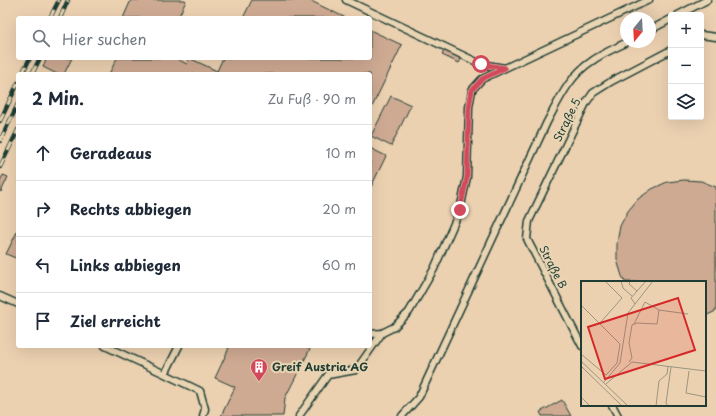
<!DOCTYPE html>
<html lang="de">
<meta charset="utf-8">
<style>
body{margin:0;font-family:"Playpen Sans",sans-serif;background:#f6f6f7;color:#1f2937}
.controls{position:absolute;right:12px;top:12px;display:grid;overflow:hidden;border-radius:4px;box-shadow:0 4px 16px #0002}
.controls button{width:36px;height:36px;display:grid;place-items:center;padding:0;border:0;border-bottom:1px solid #e0e1e3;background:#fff;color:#1f2937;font:20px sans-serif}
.compass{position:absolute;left:620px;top:12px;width:36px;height:36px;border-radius:50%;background:#fff;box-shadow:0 4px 16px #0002;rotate:198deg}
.stop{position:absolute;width:12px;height:12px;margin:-9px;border:3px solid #d1495b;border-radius:50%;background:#fff}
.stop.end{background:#d1495b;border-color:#fff;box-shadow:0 1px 4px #0008}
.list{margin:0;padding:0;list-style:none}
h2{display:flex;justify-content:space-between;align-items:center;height:52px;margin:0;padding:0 16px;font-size:17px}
h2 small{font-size:13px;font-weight:400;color:#747a83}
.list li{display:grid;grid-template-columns:26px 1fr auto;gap:12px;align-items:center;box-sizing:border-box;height:56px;padding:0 16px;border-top:1px solid #e0e1e3}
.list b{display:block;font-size:15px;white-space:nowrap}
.list em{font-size:13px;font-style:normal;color:#747a83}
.icon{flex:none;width:22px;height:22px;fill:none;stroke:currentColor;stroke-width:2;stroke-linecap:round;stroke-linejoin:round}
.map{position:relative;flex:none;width:716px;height:416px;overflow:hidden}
.search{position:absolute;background:#fff;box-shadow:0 4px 16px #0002;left:16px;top:16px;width:356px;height:44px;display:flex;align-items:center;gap:10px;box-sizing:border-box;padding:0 14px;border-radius:4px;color:#747a83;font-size:15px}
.panel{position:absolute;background:#fff;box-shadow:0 4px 16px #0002;left:16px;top:72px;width:356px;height:276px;border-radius:4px}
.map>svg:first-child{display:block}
.building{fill:#cfaa93;stroke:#1f3d34}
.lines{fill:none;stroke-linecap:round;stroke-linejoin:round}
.service-casing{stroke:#1f3d34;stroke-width:9}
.service{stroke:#e9d5b3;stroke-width:6}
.rail-casing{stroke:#1f3d34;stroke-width:4.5}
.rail{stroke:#e9d5b3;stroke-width:3;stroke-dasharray:9;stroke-linecap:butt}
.route{stroke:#d1495b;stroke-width:5}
.labels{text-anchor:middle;stroke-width:4;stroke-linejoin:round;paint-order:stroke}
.street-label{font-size:11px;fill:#1f3d34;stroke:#e9d5b3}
.poi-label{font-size:11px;font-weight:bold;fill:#1f3d34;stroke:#e9d5b3;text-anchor:start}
.inset-road{fill:none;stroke:#9a967f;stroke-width:1}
.view{fill:#d62828;fill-opacity:0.15;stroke:#d62828;stroke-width:2}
.inset-edge{fill:none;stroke:#1f3d34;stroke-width:2}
</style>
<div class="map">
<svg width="716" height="416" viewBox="0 0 716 416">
<rect width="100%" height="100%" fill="#ecd1b1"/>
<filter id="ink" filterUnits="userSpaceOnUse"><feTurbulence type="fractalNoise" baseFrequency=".025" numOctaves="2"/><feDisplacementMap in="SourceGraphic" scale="8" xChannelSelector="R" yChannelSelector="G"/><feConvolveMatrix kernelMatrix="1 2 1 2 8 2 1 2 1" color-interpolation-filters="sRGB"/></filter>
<g filter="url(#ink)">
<!-- building -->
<path class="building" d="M131,0h54l1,1 -8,17h-55z
M252,0h57l37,18h-103z
M370,30l32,15 -32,66v-37h-261l8,-16h58l12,6 2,-6 28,13 6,-13h147z
M445,49l17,8 -3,6 -17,-8z
M47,58h25l-8,16h-7l-14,-7z
M391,96l20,9 -20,41 -20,-10z
M370,148l16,8 -16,33z
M3,175l5,2 -7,15 -1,-1v-10z
M684,180l17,1 15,6v124l-11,5v-34h-80l-3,-6 -5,-16v-17l3,-17 8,-15 10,-12 14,-10 15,-7z
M18,230v29l-12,-5z
M225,346h79l6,3 -25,49 -2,18h-62l14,-29 -20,-9 14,-30z
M562,400l9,16h-29l-2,-4z"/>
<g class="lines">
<!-- service casing -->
<g class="service-casing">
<path id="service" d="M346,0l135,64 24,4 144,-68
M678,15l29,-15
M650,30l21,-11
M701,35l15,2
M0,296l18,8
M370,334l12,-1
M105,346l60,28
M179,346l-14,28 35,17 5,18 -2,7
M582,346l-55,-107 2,-18 57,-118 7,-10 19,-12 59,-31
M612,405l6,11
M299,416l29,-41 28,-5 26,-37 12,-6 15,-15 25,-43 26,-59 7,-33 2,-70 3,-17 10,-11 23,-11
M402,416l17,-19 128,-275c12,-22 23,-47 45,-61 11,-8 24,-13 35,-19"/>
</g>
<!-- service -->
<use href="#service" class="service"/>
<!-- rail casing -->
<g class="rail-casing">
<path id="rail" d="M50,18l9,-18
M60,18l8,-18
M22,74l8,-16
M32,74l8,-16
M0,121l18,-38
M0,141l18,-37
M0,167l18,-37"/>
</g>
<!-- rail -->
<use href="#rail" class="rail"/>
</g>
</g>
<g class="lines" filter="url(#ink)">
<!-- route -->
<path class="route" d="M460,210l7,-33 2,-69 3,-18 10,-11 23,-11 -24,-4"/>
</g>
<!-- icons -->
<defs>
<g id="building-pin" transform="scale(0.9)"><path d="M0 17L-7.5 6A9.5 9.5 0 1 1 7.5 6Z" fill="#d1495b" stroke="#e9d5b3"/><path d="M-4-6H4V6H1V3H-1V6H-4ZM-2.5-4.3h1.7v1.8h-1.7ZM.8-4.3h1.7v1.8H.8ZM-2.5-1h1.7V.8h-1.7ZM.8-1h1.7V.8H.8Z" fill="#fff"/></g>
</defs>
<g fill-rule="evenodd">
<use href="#building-pin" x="259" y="367"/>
</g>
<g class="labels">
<!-- street labels -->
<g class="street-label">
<text transform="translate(567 120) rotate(-64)" y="4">Straße 5</text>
<text transform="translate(553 267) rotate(63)" y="4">Straße B</text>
</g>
<!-- poi labels -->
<g class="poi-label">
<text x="272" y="371">Greif Austria AG</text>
</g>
</g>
<!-- overview -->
<g transform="translate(581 281)">
<rect width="125" height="125" fill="#ecd1b1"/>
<path class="inset-road" d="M40,0l2,7 9,8M49,0l-1,3 8,7 9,-10M54,23l-4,-6 6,-7M0,24l39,39 -3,19 -11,12 -25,-21M78,29l29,4M19,42l22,-25 -17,-17M0,80l47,45M48,81l3,-4 -3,-15 3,-18 5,-2 20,1 2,-14 -14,-8 -11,22M0,85l41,40M108,90l-3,22 20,4M23,101l16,-19 8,-50 25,-32M25,103l26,-22 74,9M0,116l9,9M75,125l3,-25 8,-7 1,-8M87,125l-2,-3 5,-36"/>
<path class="view" d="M97,17l17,52 -90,29 -17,-52z"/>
<rect width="125" height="125" class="inset-edge"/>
</g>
</svg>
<div class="controls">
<button>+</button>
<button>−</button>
<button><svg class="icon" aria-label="layers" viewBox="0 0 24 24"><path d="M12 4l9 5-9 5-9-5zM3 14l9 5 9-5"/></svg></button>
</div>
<svg class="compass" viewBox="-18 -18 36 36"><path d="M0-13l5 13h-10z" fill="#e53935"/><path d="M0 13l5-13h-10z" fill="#747a83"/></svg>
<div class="stop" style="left:481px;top:64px"></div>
<div class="stop end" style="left:460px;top:210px"></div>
<div class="search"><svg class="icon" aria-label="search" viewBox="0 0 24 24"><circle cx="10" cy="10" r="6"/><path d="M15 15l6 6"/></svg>Hier suchen</div>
<section class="panel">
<h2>2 Min.<small>Zu Fuß · 90 m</small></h2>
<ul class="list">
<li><svg class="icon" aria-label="ahead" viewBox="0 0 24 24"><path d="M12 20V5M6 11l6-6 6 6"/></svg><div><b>Geradeaus</b></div><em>10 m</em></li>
<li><svg class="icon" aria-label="right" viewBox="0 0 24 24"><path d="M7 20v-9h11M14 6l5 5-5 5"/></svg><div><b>Rechts abbiegen</b></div><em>20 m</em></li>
<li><svg class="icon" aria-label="left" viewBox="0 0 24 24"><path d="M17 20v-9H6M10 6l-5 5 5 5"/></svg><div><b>Links abbiegen</b></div><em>60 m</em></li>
<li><svg class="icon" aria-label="arrive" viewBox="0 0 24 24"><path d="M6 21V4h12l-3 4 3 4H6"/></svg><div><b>Ziel erreicht</b></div></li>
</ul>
</section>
</div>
